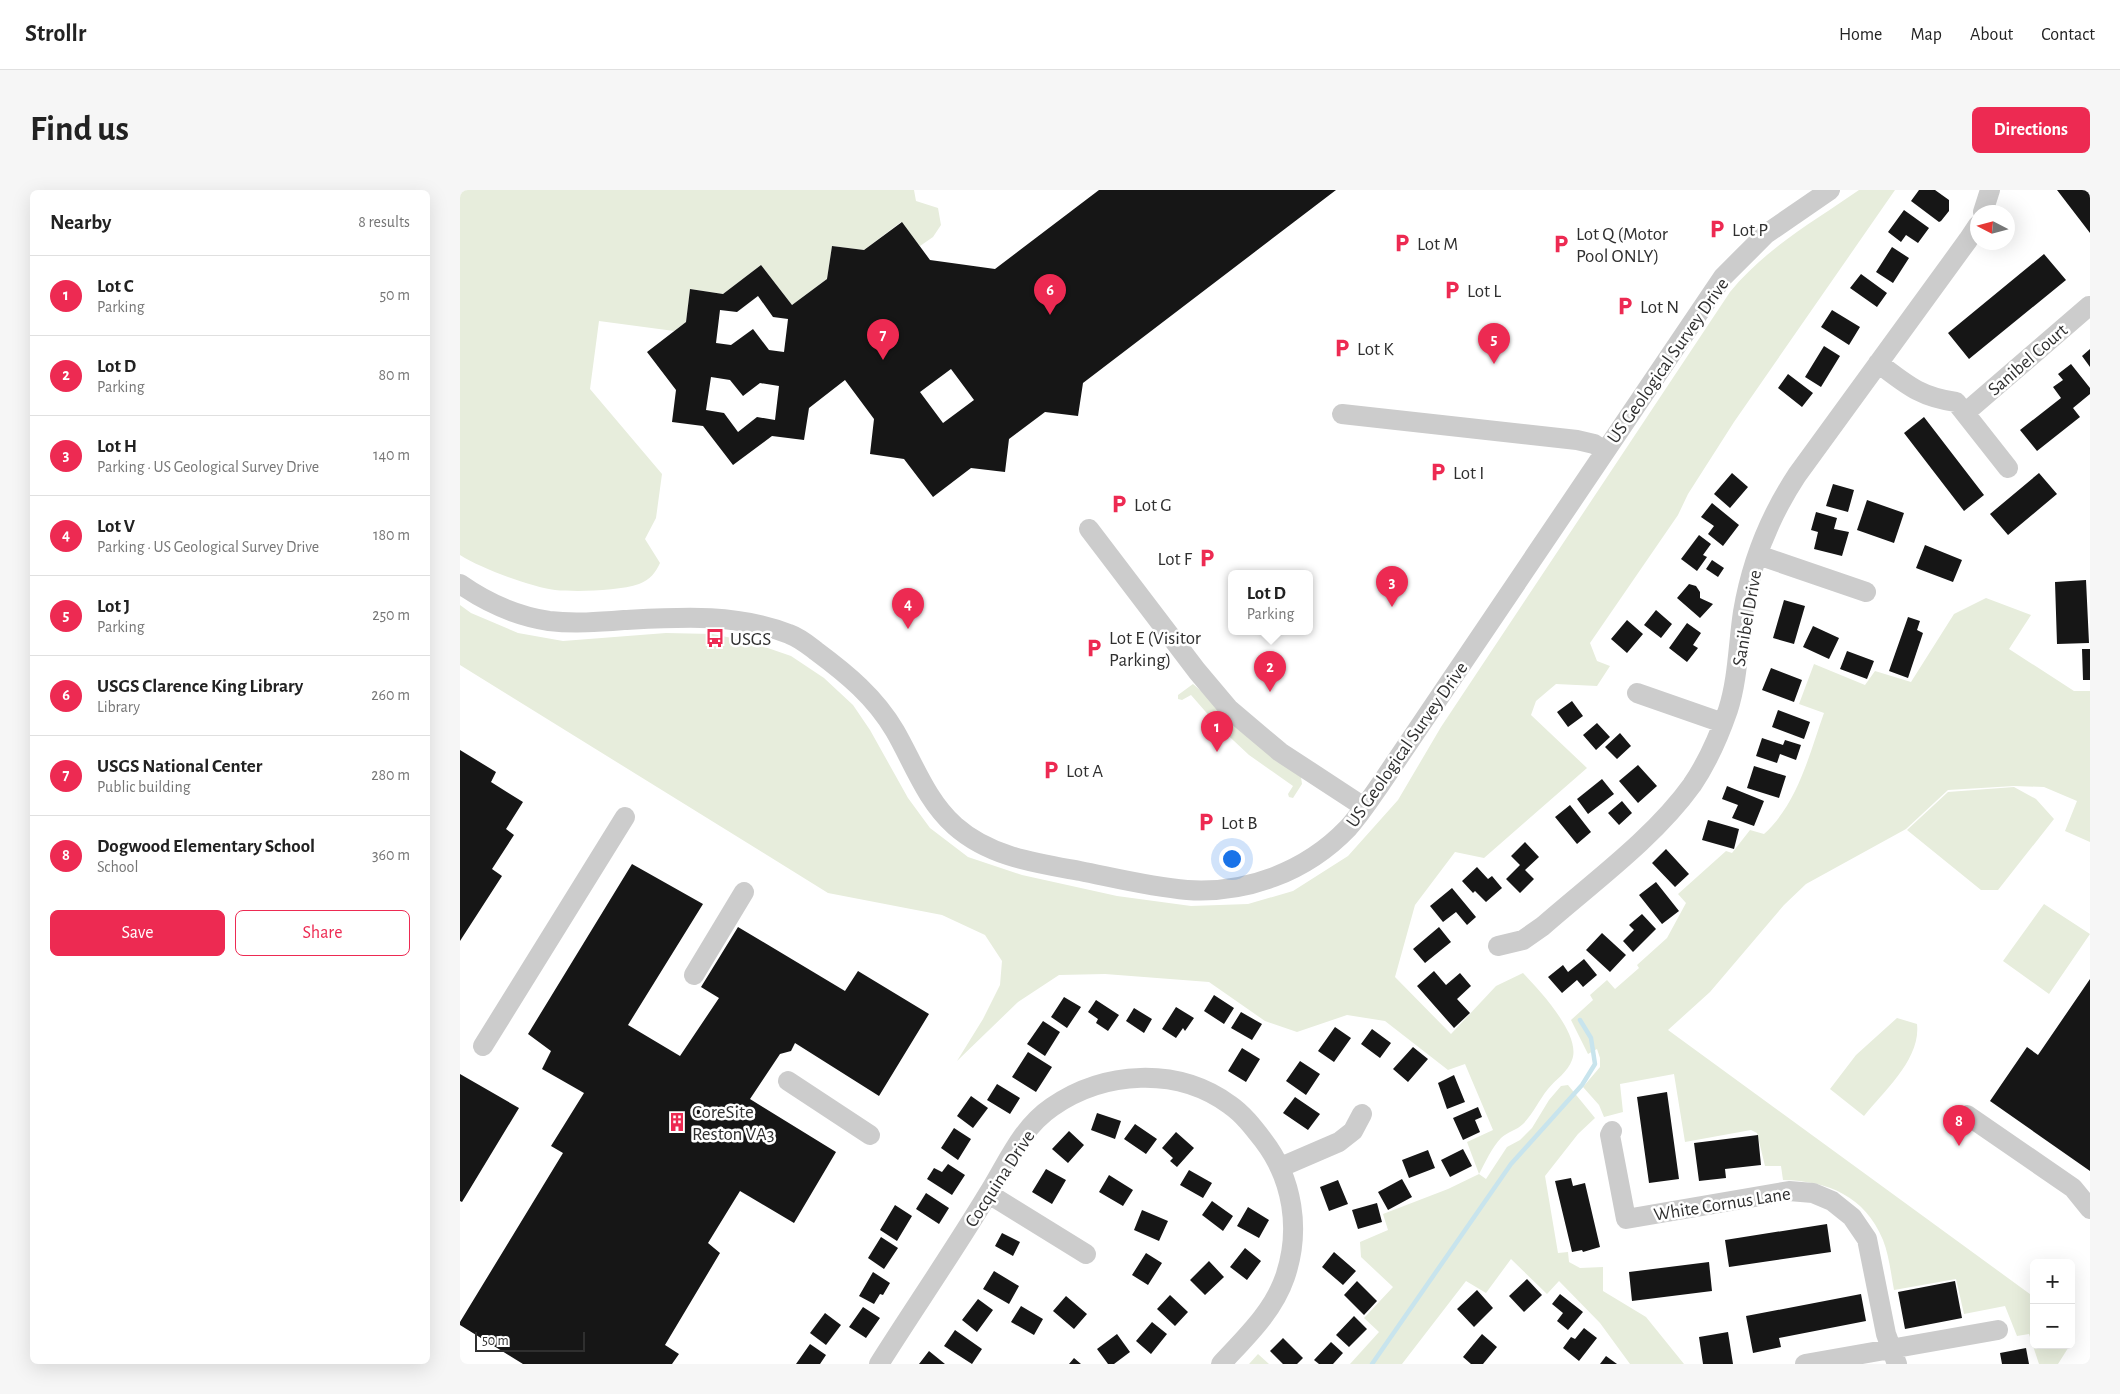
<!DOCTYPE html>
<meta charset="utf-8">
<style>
body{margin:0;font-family:"Alegreya Sans",sans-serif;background:#f6f6f6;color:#222}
.controls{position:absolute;right:15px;bottom:15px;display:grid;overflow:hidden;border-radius:8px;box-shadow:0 5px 20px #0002}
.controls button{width:45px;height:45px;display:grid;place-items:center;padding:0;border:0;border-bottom:1px solid #e0e0e0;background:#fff;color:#222;font:25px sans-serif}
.compass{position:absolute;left:1510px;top:15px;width:45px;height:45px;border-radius:50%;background:#fff;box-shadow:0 5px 20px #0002;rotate:276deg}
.scale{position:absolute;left:15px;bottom:12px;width:110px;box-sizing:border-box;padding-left:5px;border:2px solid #2f2f2f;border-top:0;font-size:14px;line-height:18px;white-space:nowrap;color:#2f2f2f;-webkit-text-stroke:4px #fff;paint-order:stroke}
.you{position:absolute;left:771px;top:668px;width:18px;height:18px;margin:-12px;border:4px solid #fff;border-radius:50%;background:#1a73e8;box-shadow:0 0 0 8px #1a73e833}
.badge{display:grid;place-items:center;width:32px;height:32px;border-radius:50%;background:#ed2a52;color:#fff;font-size:16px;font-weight:700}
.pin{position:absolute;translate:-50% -41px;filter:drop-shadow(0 1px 2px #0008)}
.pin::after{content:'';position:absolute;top:26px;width:18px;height:15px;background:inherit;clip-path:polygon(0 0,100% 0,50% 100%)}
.popup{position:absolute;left:768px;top:380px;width:85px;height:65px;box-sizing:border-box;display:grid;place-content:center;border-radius:8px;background:#fff;filter:drop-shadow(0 1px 4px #0005);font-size:16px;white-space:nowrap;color:#767676}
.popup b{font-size:19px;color:#222}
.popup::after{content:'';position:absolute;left:50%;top:100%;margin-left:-10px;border:10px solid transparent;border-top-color:#fff}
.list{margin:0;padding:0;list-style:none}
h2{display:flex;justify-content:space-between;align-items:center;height:65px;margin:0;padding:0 20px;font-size:21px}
h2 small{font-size:16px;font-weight:400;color:#767676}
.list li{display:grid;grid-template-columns:32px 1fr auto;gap:15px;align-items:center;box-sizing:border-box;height:80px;padding:0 20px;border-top:1px solid #e0e0e0}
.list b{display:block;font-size:19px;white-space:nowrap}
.list p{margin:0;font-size:16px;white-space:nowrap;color:#767676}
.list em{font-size:16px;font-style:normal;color:#767676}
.actions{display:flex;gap:10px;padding:15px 20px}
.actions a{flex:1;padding:11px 0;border:1px solid #ed2a52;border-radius:8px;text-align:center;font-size:18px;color:#ed2a52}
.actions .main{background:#ed2a52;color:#fff}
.map{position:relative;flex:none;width:1630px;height:1174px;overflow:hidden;border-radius:8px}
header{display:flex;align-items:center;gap:30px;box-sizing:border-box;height:70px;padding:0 25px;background:#fff;border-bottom:1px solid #e0e0e0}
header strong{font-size:24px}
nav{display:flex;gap:28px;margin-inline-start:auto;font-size:18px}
.intro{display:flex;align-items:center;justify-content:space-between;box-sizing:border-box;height:120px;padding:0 30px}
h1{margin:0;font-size:35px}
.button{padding:12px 22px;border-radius:8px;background:#ed2a52;color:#fff;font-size:18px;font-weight:700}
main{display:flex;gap:30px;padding:0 30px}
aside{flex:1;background:#fff;border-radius:8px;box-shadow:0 5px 20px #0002}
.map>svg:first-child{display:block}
.green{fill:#e7eddc}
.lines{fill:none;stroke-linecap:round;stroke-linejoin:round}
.stream{stroke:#c8e4ed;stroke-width:4.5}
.building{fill:#161616;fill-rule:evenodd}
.minor{stroke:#ccc;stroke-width:20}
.labels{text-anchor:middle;stroke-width:5;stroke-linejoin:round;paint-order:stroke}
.poi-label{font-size:19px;fill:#2f2f2f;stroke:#fff;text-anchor:start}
.street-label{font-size:19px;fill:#2f2f2f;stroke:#fff}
</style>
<header>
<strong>Strollr</strong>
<nav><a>Home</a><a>Map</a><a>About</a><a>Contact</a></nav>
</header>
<div class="intro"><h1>Find us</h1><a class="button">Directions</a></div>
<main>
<aside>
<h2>Nearby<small>8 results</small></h2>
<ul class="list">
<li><span class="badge">1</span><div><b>Lot C</b><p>Parking</p></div><em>50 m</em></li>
<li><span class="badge">2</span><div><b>Lot D</b><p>Parking</p></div><em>80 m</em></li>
<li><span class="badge">3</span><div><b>Lot H</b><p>Parking · US Geological Survey Drive</p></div><em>140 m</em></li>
<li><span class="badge">4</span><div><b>Lot V</b><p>Parking · US Geological Survey Drive</p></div><em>180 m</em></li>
<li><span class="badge">5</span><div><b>Lot J</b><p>Parking</p></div><em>250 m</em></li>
<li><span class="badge">6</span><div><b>USGS Clarence King Library</b><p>Library</p></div><em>260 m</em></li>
<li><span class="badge">7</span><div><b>USGS National Center</b><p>Public building</p></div><em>280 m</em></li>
<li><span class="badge">8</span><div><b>Dogwood Elementary School</b><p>School</p></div><em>360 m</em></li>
</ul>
<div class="actions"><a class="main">Save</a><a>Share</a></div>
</aside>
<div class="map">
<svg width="1630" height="1174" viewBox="0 0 1630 1174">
<rect width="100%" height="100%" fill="#fff"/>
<!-- green -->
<path class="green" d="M0,0h454l2,11 22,7 3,17 -8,12 -13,9 -19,-24 -37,28 -32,-4 -5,33 -35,26 -31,-40 -38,29 -33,-5 -4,33 -12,9 -75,-10 -9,68 72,85 -6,44 -11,21 15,24c-4,9 -10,17 -21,21 -20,7 -63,8 -84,6 -24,-3 -75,-22 -95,-35z
M1399,0h36l-161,232 -46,72 -10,21 -88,128 7,18 13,5 -13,20 -41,-2 -20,17 -5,14 56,53 -103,90 -29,-6 -40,53 -20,72 56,57 45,-48 27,-13c16,17 59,62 49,87 -4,12 -17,20 -24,29 -9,11 -15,25 -25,35 -6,6 -16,8 -22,14 -9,9 -16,25 -22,36l7,5 21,-32 13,-7 12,-12 17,-28 12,-14 7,-1 27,33 -17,16 -33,42 13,77 10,-1 1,10 11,6 23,-1v24l43,26 38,47h-54l-30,-41 -41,-42 -12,13 -36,-35 -25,34 -20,-12 -64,83h-52l29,-32 -15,-14 29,-31 -32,-30 -1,-15 28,-12 -5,-16 65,-25 31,-15 -12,-32 26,-12 -28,-66 -17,6 -63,-49 -38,-6 -50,17 -32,-11 -56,-39 -104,-8 -46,1 -41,27 -61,59 26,-42 17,-34 2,-24 -17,-26 -43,-20 -114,-22 -368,-228v-60l11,8 47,20 45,8 103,-8 47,1 37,8 41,14 33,22 29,27 17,25 38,68 22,30 38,29 54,18 95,21 74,10 57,-2 45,-13 55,-35 50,-56 43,-73 289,-435c36,-44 83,-70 129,-102z
M1526,408l45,17 -22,34 65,42h16v151l-25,-11 12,-30 -33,-14 -30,-1 -66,4 -42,39 -100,55 -22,21 -74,87 -42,38 366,267v48h36l-12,19h-19l-10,-30 -12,2 -12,-30 -41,8 -8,-35 -62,11c-3,-16 -5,-35 -11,-50 -18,-44 -55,-59 -100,-60l-2,-14h-16l-8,-33 -6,-3 -66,12 -11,-68 -54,10 3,28 -19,5 -5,-12 -16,-18 17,-20v-9l-3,-9 -9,5 -17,-34 22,-20 -3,-5 17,-15 8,9 24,-21 -2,-3 30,-27 19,-35 -8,-9 48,-43 6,2 18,-23 14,4c34,-31 45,-79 60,-121l-25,-9 15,-40 51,21 10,-14 36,11 43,-68z
M733,494l108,93 1,7 -9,14 -4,-1 -1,-3 5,-8 -44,-31 -31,-29 -27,-31 -9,5 -4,-1v-4z
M1554,597l22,12 18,20 -56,71h-17l-74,-60 41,-38z
M1584,714l46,30 -41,60 -46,-33z
M1437,828l20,6c4,35 -33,67 -53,92l-34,-27 26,-34z
M798,1164l11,10h-20z"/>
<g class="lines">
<!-- stream -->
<path class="stream" d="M912,1174l139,-200 71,-79 13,-21 -4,-26 -11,-18"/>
</g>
<!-- building -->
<path class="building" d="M639,0h237l-253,193 -5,33 -33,-4 -36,27 -4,33 -34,-4 -38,29 -29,-38 -34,-5 4,-35 -29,-39 -36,28 -5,32 -32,-4 -39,29 -30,-39 -31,-4 4,-32 -29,-38 39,-30 4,-33 33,5 38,-29 31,40 35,-26 5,-33 32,4 38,-28 28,38 65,9zM298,106l15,21 15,2 -4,33 -15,-2 -16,-21 -22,16 -15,-2 4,-33 17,2zM491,179l23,31 -31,23 -23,-31zM251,187l19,3 13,16 17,-13 19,3 -4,34 -18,-3 -19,15 -14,-19 -18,-3z
M1459,0h16l14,10v11l-8,10 -2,1 -28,-21z
M1597,0h33v43z
M1444,20l25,18 -11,15 -12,-8 -5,7 -13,-10z
M1432,57l17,11 -16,25 -17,-11z
M1584,64l22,26 -97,79 -21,-26z
M1401,84l26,19 -10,14 -27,-19z
M1372,120l28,17 -11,18 -28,-18z
M1364,156l16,10 -19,31 -16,-10z
M1630,159v18l-8,-11z
M1611,174l19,24v6l-17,14 7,9 -43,34 -17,-21 41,-32 -8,-11 10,-7 -5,-6z
M1328,184l25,19 -11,14 -24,-19z
M1464,227l60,78 -20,16 -60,-78z
M1272,283l16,14 -18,21 -16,-14z
M1579,283l18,21 -49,41 -18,-21z
M1373,294l21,6 -6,22 -22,-6z
M1407,310l37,13 -10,30 -37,-13z
M1252,313l27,22 -16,21 -15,-12 6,-8 -13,-9z
M1356,322l21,6 -3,11 15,3 -7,24 -28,-7 4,-17 -7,-2z
M1239,345l12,9 -8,11 4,2 -10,14 -16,-12z
M1465,355l37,15 -9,22 -37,-14z
M1252,370l12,8 -6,9 -12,-8z
M1626,390l3,63 -32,1 -2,-62z
M1229,394l7,2 4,6v6l13,6 -13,14 -23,-20z
M1324,410l21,6 -11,38 -21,-6z
M1196,420l16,14 -11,14 -17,-13z
M1448,427l12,4 -3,9 6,3 -15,45 -19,-7z
M1167,430l16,14 -16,19 -16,-14z
M1227,433l14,10 -8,12 5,3 -11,14 -18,-14z
M1353,436l26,12 -10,21 -26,-12z
M1622,459h8v31h-7z
M1387,461l27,10 -7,18 -27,-10z
M1311,478l31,12 -8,22 -32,-12z
M1112,511l11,15 -15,11 -11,-15z
M1318,520l32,12 -6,17 -32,-12z
M1137,533l13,14 -14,13 -13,-15z
M1160,543l11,13 -14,13 -12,-12z
M1302,548l21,7 2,-5 16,5 -5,15 -16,-6 -3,9 -21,-7z
M0,560l36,22 -5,10 32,20 -17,27 8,6 -22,34 10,7 -42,65z
M1178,575l19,21 -19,17 -19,-22z
M1294,576l32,10 -7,22 -32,-10z
M1142,589l12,15 -26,20 -11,-15z
M1267,596l37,15 -10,25 -22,-8 6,-13 -16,-6z
M1162,611l10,12 -13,12 -11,-12z
M1110,615l21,27 -14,12 -22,-27z
M1248,630l31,9 -5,20 -32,-9z
M1065,652l14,15 -14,13 9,9 -14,14 -14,-14 14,-14 -9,-9z
M1206,659l23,25 -14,13 -23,-24z
M172,674l71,40 -75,121 52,31 39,-58 -18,-11 37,-60 107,64 13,-20 71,43 -50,82 -84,-53 -4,8 -11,3 -30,45 86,53 -42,71 -54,-32 -32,52 12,10 -55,92 14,9 -7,10h-149l-63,-39v-3l103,-169 -12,-7 33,-53 -42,-24 9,-18 -23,-17z
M1017,677l11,12 4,-3 10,12 -16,14 -11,-11 -2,2 -11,-12z
M1196,692l23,29 -17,13 -23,-29z
M992,698l24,29 -9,8 -11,-13 -13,10 -13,-16z
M1182,724l14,15 -23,23 -10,-11 11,-11 -5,-5z
M979,737l12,15 -26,21 -12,-14z
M1142,743l24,22 -16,17 -24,-22z
M1124,769l13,16 -14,12 -6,-7 -15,13 -14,-16 15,-12 5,7z
M974,781l12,14 14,-12 11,13 -14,13 13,14 -16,15 -37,-42z
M1630,789v192l-100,-70 37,-54 11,8z
M754,805l20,13 -10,16 -20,-13z
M604,807l17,10 -14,21 -16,-11z
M636,810l23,15 -11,16 -12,-8 2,-4 -10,-7z
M716,817l18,11 -9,13 -2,-3 -7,10 -14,-9z
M674,818l18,11 -8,14 -18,-12z
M781,822l21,12 -10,16 -21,-12z
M583,831l17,11 -15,24 -18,-12z
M875,837l16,11 -17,24 -16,-11z
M912,839l19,14 -11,15 -19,-14z
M953,857l15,12 -20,23 -15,-13z
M782,858l18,11 -14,23 -18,-11z
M568,862l24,15 -16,25 -24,-15z
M840,871l20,13 -14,21 -20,-14z
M0,884l59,34 -57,94 -2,-1z
M994,885l11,27 -18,7 -9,-26z
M537,894l23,14 -10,16 -23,-14z
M1207,902l12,87 -30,4 -12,-86z
M511,906l17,12 -15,20 -16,-12z
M835,907l25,17 -12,16 -25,-17z
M1018,917l4,10 -7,3 5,12 -17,8 -10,-22z
M637,923l24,8 -6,18 -24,-9z
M675,934l22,15 -11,15 -22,-15z
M494,938l17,11 -13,21 -17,-12z
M609,941l15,14 -16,18 -16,-14z
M716,942l18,16 -17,19 -7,-6 3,-3 -11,-10z
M1298,945l3,30 -36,4 1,9 -27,3 -5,-38z
M1003,959l9,17 -22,11 -9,-17z
M968,960l7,18 -26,10 -7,-18z
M488,974l17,11 -13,20 -25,-16 7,-11 8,4z
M586,979l20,11 -14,24 -20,-12z
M729,980l23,13 -9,15 -23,-13z
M649,985l24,15 -10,16 -24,-14z
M1111,988l2,8 12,-3 15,64 -17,5 -1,-2 -10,2 -17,-71z
M942,989l10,18 -24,13 -10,-18z
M878,990l10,24 -19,7 -9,-24z
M466,1003l23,15 -10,16 -23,-15z
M752,1011l21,15 -10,15 -21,-16z
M917,1013l5,19 -24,7 -6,-19z
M435,1015l17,11 -15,25 -17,-11z
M788,1017l21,13 -10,18 -22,-12z
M682,1020l26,11 -9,20 -25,-11z
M1367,1034l4,28 -102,15 -4,-27z
M542,1043l18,9 -7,14 -18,-10z
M421,1047l17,11 -14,21 -16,-11z
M785,1058l16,13 -14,19 -17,-13z
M874,1062l22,19 -13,14 -21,-18z
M686,1063l16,10 -14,22 -16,-10z
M749,1071l15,16 -19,18 -15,-15z
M1249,1072l3,29 -80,10 -3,-29z
M534,1081l25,15 -10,18 -26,-15z
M413,1082l17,11 -7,12 -3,-1 -6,10 -15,-8z
M1067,1089l15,16 -18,17 -15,-16z
M897,1091l20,20 -13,14 -20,-20z
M1495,1091l7,37 -57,11 -7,-37z
M1017,1100l16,18 -19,19 -17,-18z
M1100,1104l23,18 -15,18 -11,-9 6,-8 -11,-9z
M1401,1104l5,27 -87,17 2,9 -28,6 -7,-37z
M710,1105l18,17 -13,14 -18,-17z
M606,1106l21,18 -13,15 -21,-18z
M518,1109l15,11 -16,22 -15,-12z
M561,1116l22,13 -9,16 -23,-13z
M403,1117l17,11 -14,20 -17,-11z
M365,1123l16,12 -15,20 -16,-12z
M894,1126l13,13 -18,18 -13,-12z
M692,1132l15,12 -16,20 -15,-13z
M1124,1138l13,10 -18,23 -16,-13 8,-11 4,2z
M495,1140l27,19 -10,15 -28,-18z
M1268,1142l5,32h-30l-4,-27z
M657,1144l13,18 -16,12h-6l-11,-15z
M1022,1144l15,13 -14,17h-12l-8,-7z
M823,1148l20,20 -6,6h-14l-13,-13z
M871,1152l12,11 -10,11h-14l-5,-4z
M350,1154l16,11 -6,9h-24z
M1566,1158l3,16h-27l-2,-11z
M469,1161l16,13h-26z
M1146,1166l11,8h-17z
M614,1168l7,6h-12z"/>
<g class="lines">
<!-- minor -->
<path class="minor" d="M1523,22l7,-22
M1418,173c29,22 42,34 78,39l52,66
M1505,223l124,-107
M882,224l235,26 17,4 10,7
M629,339l108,142 32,38 51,43 84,55
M1298,365l108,37
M0,394c27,19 56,32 89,37 25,3 50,1 75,-1 56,-3 112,-7 165,14 11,4 18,10 27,17 31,23 59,46 79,80 19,33 31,69 60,95 35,31 81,37 125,45 35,7 71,16 107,19 59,4 119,-18 161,-62 12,-13 22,-29 32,-43l343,-508 43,-43 64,-44
M1177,503l86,30
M1038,756l25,-6 20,-14c49,-43 111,-88 149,-141 15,-22 27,-49 36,-75 10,-31 10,-65 15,-98 8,-48 27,-96 54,-137l171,-235 10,-15
M234,785l50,-83
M23,856l142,-229
M328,891l82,54
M1507,925l106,73 17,21
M1152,941l-2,4 16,84 163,-28 24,2 19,8 20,16 15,22 19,95 11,30
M821,977l58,-25 14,-11 9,-17
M529,1004l97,60
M419,1174c36,-57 74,-112 109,-170 19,-30 33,-66 64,-87 52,-36 125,-41 178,-2 13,9 23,22 33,35 30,39 38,90 22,137 -12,35 -39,60 -64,87
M1345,1174l193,-34"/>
</g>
<!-- icons -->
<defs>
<g id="parking-bare" transform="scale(1.5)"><path d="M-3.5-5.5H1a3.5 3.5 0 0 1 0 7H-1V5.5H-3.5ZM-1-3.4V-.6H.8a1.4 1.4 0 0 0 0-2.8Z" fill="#ed2a52" stroke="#fff" stroke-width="2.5" paint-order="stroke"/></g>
<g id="bus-bare" transform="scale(1.5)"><path d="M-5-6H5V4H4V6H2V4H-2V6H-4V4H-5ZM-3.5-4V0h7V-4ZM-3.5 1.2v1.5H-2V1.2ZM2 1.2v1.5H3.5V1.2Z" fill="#ed2a52" stroke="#fff" stroke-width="2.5" paint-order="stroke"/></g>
<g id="building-bare" transform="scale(1.5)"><path d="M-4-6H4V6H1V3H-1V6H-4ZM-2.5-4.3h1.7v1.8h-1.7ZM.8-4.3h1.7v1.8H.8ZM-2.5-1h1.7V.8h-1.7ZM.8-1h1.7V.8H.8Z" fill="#ed2a52" stroke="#fff" stroke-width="2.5" paint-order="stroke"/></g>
</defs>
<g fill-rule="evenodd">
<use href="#parking-bare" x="1257" y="39"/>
<use href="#parking-bare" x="942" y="53"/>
<use href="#parking-bare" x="1101" y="54"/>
<use href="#parking-bare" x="992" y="100"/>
<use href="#parking-bare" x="1165" y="116"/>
<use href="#parking-bare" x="882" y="158"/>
<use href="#parking-bare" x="978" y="282"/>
<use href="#parking-bare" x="659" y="314"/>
<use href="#parking-bare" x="747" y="368"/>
<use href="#bus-bare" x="255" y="448"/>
<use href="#parking-bare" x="634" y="458"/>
<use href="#parking-bare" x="591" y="580"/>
<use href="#parking-bare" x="746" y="632"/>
<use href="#building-bare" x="217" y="932"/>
</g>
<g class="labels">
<!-- poi labels -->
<g class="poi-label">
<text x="1272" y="46">Lot P</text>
<text x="1116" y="50">Lot Q (Motor<tspan x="1116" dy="22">Pool ONLY)</tspan></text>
<text x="957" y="60">Lot M</text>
<text x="1007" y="107">Lot L</text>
<text x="1180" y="123">Lot N</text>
<text x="897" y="165">Lot K</text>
<text x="993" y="289">Lot I</text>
<text x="674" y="321">Lot G</text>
<text x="732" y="375" text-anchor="end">Lot F</text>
<text x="649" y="454">Lot E (Visitor<tspan x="649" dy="22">Parking)</tspan></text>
<text x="270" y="455">USGS</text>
<text x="606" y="587">Lot A</text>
<text x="761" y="639">Lot B</text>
<text x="232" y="928">CoreSite<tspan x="232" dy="22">Reston VA3</tspan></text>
</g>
<!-- street labels -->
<g class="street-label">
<text transform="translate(1567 169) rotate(-41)" y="7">Sanibel Court</text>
<text transform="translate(1207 170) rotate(-55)" y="7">US Geological Survey Drive</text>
<text transform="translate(1286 428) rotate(-80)" y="7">Sanibel Drive</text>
<text transform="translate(946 554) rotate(-55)" y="7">US Geological Survey Drive</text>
<text transform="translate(539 988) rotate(-57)" y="7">Cocquina Drive</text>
<text transform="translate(1262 1013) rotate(-9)" y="7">White Cornus Lane</text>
</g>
</g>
</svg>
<div class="controls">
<button>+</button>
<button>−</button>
</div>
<svg class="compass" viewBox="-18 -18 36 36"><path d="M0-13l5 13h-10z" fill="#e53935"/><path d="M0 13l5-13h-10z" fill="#767676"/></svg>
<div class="scale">50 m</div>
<div class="you"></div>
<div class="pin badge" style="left:757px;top:562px">1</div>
<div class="pin badge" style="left:810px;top:502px">2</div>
<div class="popup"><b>Lot D</b>Parking</div>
<div class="pin badge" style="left:932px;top:417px">3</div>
<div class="pin badge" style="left:448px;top:439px">4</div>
<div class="pin badge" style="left:1034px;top:174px">5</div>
<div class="pin badge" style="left:590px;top:125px">6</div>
<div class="pin badge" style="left:423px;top:170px">7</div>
<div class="pin badge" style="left:1499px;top:956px">8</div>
</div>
</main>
